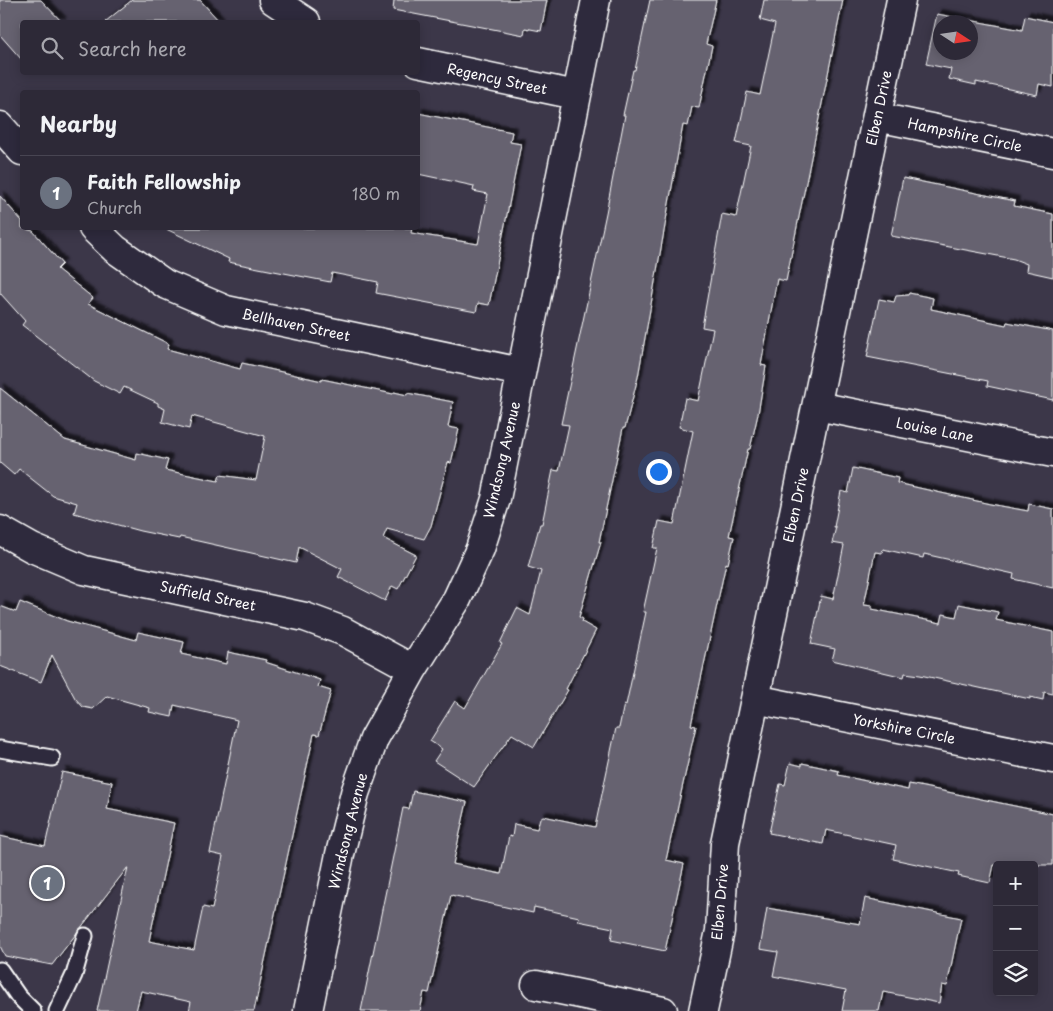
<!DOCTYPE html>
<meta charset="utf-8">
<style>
body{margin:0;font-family:"Playpen Sans",sans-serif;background:#393542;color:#f1f3f6}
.controls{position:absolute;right:15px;bottom:15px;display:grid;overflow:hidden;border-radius:5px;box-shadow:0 2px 12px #0003}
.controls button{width:45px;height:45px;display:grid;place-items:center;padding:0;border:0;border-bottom:1px solid #484552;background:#2d2937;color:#f1f3f6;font:25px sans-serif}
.compass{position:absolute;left:933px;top:15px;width:45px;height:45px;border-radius:50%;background:#2d2937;box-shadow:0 2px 12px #0003;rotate:102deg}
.you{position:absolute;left:658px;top:471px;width:18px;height:18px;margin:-12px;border:4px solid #fff;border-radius:50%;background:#1a73e8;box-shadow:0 0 0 8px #1a73e833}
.badge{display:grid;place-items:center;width:32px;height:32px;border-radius:50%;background:#8abfa5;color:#fff;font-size:16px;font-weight:700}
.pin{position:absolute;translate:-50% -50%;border:2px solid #fff;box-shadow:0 1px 5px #0006}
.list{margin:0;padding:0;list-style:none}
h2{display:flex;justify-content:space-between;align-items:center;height:65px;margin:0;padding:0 20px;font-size:21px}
h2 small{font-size:16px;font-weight:400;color:#a7a6ad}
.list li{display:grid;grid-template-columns:32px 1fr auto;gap:15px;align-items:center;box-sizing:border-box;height:75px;padding:0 20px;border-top:1px solid #484552}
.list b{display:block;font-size:19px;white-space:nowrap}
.list p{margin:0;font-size:16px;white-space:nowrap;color:#a7a6ad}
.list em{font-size:16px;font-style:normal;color:#a7a6ad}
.icon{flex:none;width:28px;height:28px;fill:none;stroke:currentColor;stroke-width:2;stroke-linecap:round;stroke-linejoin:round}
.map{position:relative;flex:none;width:1053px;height:1011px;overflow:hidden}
.search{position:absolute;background:#2d2937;box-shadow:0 2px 12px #0003;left:20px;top:20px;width:400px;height:55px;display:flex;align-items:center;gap:12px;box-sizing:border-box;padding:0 18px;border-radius:5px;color:#a7a6ad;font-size:19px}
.panel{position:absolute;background:#2d2937;box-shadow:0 2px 12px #0003;left:20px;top:90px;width:400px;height:140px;border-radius:5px}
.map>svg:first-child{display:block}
.building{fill:#666270;stroke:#fff;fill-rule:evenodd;filter:url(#shadow)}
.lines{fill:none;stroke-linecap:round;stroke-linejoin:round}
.lane-casing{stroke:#fff;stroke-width:19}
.street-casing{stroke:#fff;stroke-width:31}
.lane{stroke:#2f2a3d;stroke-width:15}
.street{stroke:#2f2a3d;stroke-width:28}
.labels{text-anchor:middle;stroke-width:4;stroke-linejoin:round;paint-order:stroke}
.street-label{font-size:14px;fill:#fff;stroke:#2f2a3d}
</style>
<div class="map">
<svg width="1053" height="1011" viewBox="0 0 1053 1011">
<defs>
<filter id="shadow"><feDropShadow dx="4.5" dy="-4.5" stdDeviation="1" flood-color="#0009"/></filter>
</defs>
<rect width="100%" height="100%" fill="#3c3749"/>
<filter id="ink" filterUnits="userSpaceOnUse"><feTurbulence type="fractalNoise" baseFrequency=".02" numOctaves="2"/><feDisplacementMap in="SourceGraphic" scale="10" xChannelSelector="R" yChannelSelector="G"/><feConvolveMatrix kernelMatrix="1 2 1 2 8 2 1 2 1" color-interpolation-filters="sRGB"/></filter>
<g filter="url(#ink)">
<!-- building -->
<path class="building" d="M0,0h41l21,22h-40v38l-22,-25z
M132,0h68l20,22h-115z
M394,0h153l-6,31 -16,-3 -1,7 -131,-25z
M650,0h66l-10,44 6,2 -13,62 -7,-1 -4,19 -5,-1 -45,252 -13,51h-2l-24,114h2l-22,75 4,2 -1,3 14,8 -30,59 2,1 -34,57 -22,-13 -38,53 -40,-26 8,-12 -12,-8 25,-40 10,7 37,-64 -2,-1 17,-35 13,7 11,-44 -13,-4 12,-43h2l11,-54 6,1 10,-46 -8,-1 45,-211 19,-98h-2l10,-45h2z
M764,0h79l-57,281 -9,-2 -16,86 5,1 -8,48 -8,35h-2l-19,87 5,1 -6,27 -2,-1 -35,162 5,1 -30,134 18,4 -19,87 -54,-11 2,-12 -35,-7 1,-4 -45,-10 -1,6 -82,-18 -22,98 -5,-1 -4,19h-59l42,-203 6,1 4,-18 54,11 -14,62 48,10 8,-38 3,1 2,-13 23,5 3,-11 3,-2 52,11 21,-99h3l5,-24 2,1 20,-93h-3l14,-64h-4l6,-27 15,3 19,-93 -14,-4 6,-29 13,3 15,-72 -11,-2 20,-113 14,3 15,-71 -15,-3 11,-51 13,3 15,-71 -15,-4z
M937,14l85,16 3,-14 28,6v65l-14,-3 -2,11 -61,-13v3l-27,-6 2,-10 -25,-5zM940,22h30v30h-30z
M418,113l94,19 -2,10 11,2 -32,161 -11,-2 -2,9 -100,-19 2,-11 -46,-9 -2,9 -102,-20 1,-3 -65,-31h248l-1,5 67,11 10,-50 -15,-3 1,-5 -56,-12z
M903,178l112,23 -1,5 39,8v63l-27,-6 1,-7 -13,-5 -123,-23z
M0,196l22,25v7l11,3 29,33 -5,5 36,29 -5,6 81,40 -2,5 73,20 2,-6 80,18v-2l71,15 1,-2 13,3v-2l46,9 -5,25 11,2 -8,34 -3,-1 -17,64 -7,13 -37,-10 -4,9 33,17 -18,34 -6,-3 -7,15 -47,-24 4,-8 -43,-22 -3,16 -116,-26 -1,2 -39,-8 -66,-18 3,-10 -24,-7 -34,-27 -5,6 -14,-12v-75l65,52 71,20 1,-7 31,7 -3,10 53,11 2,-6 36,5 9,-44 -73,-20 -3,13 -27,-7 3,-13 -7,-3v-3l-34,-16 -4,7 -26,-13 -72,-56 3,-4 -25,-28z
M909,293l24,5 -2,11 75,16 1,-3 46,9v69l-66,-14 1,-5 -121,-24 12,-58 15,3 2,-6 12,-1z
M853,468l45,10 -1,5 93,21 38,7 1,-7 24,5v79l-40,-9 1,-5 -90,-20 -1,4 -40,-9 -1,4 -7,-1 -11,53 8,1v3l69,14 2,-9 13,3 3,-13 39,8 -2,8 57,12v62l-9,-2 -1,8 -13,-3v2l-110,-24 -15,-2 -1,4 -72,-17 3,-11 -24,-5 10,-48 12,3 11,-54 -12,-2 4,-16h-2l7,-36 7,2z
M20,602l47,19 69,19 2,-8 46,10 -3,12 45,10 2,-12 38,8 -1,2 55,18 -2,7 13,4 -12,44 -5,-1 -60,277h-65l2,-9 -50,-11 -5,20h-39l31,-144 -76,98 -47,-9 -5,-10v-110l45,10 17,-74 50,10 -5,27 67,14 -25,118 45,9 9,-43 9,2 11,-53 -13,-3 27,-133 -63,-15 -2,12 -23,-5 1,-4 -43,-12 -14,13 -10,-2 -8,-9 -23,-43 -11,27 -41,-16v-60l16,6z
M790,763l12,3v-3l37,8 -1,4 70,15 1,-6 144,30v51h-59l-4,18 -32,-7 1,-3 -66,-14 3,-14 -70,-15 -3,14 -54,-11 11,-49 5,1z
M865,898l96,20 -14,68 -5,-1 -3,18 -56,-11 -4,19h-37l4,-21 -73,-14 5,-24 -18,-3 7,-41 93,16z"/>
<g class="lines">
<!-- lane casing -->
<g class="lane-casing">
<path id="lane" d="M0,749l52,9
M0,970l18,26 15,15
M57,1011l17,-36 11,-39"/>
</g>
<!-- street casing -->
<g class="street-casing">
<path id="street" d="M273,0l33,22
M418,62l158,33
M877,117l176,36
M0,126l22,25
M93,228l22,21 50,35 61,26 295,62
M817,406l236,47
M0,530l32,18 52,22 221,47 38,14 70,38
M755,699l298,60
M536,985l127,26
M308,1011l32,-157 15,-61 19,-54 39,-70 44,-70 23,-50 16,-50 100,-499
M703,1011l17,-80 5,-88 176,-843"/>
</g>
<!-- lane -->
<use href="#lane" class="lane"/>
<!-- street -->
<use href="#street" class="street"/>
</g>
</g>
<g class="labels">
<!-- street labels -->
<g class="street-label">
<text transform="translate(497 79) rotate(12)" y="5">Regency Street</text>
<text transform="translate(879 108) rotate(-78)" y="5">Elben Drive</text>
<text transform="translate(965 135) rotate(12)" y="5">Hampshire Circle</text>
<text transform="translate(296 325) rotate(12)" y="5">Bellhaven Street</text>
<text transform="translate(935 430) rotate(11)" y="5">Louise Lane</text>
<text transform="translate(502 460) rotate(-77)" y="5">Windsong Avenue</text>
<text transform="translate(796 505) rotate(-78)" y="5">Elben Drive</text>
<text transform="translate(208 596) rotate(12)" y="5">Suffield Street</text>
<text transform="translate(904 729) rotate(11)" y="5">Yorkshire Circle</text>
<text transform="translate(348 831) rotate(-76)" y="5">Windsong Avenue</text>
<text transform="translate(720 902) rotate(-85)" y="5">Elben Drive</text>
</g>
</g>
</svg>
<div class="controls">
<button>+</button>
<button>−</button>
<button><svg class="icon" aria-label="layers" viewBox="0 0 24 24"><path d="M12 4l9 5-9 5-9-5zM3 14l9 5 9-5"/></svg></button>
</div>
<svg class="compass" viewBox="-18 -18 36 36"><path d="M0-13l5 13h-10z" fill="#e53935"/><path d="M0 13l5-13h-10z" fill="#a7a6ad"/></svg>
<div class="you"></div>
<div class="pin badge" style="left:47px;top:883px;background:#6b7280">1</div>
<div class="search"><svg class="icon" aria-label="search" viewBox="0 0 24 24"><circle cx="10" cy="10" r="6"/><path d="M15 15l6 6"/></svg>Search here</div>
<section class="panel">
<h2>Nearby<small></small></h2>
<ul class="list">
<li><span class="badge" style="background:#6b7280">1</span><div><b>Faith Fellowship</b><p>Church</p></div><em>180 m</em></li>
</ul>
</section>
</div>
